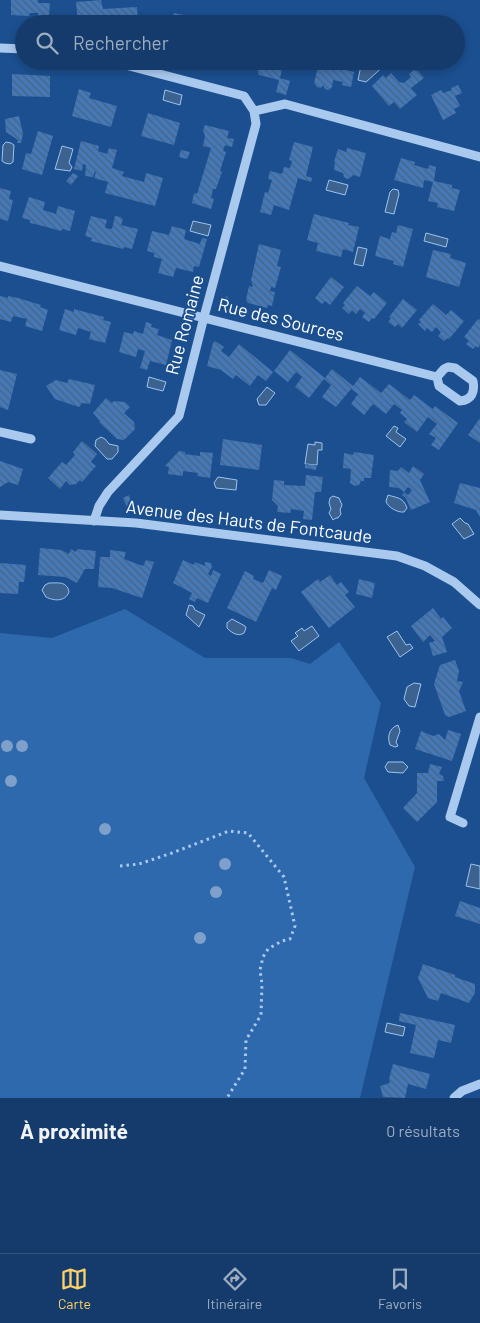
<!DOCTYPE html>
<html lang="fr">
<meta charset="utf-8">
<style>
body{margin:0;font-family:Barlow,sans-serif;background:#1d4271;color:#f1f3f6}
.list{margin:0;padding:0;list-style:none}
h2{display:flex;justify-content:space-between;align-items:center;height:65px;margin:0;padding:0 20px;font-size:21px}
h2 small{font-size:16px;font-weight:400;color:#9dadc1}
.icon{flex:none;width:28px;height:28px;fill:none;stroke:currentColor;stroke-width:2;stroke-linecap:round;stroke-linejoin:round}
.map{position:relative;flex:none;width:480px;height:1098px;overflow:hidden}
.search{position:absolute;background:#143b6b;box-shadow:0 2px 8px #0003;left:15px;right:15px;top:15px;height:55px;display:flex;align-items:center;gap:12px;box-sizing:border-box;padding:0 18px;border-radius:28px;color:#9dadc1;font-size:19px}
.sheet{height:155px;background:#143b6b}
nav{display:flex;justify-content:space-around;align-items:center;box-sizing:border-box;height:70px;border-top:1px solid #33557e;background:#143b6b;font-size:14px;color:#9dadc1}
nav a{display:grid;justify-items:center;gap:2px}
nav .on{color:#ffd166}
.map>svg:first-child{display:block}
.green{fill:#2e69ad}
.water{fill:#3c6290;stroke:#9cc4f0}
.building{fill:url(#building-back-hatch)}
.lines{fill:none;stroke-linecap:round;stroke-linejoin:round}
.path{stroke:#a9c9ee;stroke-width:3;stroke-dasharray:2.5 4;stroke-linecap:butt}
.minor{stroke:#a9c9ee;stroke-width:9}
.tree{fill:#7ea0ca}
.labels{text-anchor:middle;stroke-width:4;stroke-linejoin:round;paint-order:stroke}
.street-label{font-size:18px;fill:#fff;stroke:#1b4f8f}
</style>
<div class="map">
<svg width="480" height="1098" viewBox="0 0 480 1098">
<defs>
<pattern id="building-back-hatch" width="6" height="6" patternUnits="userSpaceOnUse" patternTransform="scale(1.25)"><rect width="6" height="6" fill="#4478b7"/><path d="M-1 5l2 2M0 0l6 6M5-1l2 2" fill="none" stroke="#486282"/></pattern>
</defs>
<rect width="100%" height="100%" fill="#1b4f8f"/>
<!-- green -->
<path class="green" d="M125,609l80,49h86l19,6 29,-22 42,61 -17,75 51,89 -55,231h-360v-465l52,5z"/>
<!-- water -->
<path class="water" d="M362,61h25l-1,3 -20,18 -8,-2z
M165,90l17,5 -2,10 -17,-5z
M6,142l5,1 3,2 -1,17 -3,2 -5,-1 -3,-2 1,-16z
M62,146l11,3 -4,14 3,4 -2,4 -15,-2z
M329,180l19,5 -3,10 -19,-5z
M393,189l5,1 1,4 -5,20 -9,-2 5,-20z
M193,221l18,4 -3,11 -18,-5z
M426,233l22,6 -2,8 -22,-6z
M358,247l9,2 -4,17 -9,-2z
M149,377l17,5 -3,9 -16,-4z
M267,387l8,6 -9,12h-7l-2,-6z
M394,426l4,2 -2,4 10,7 -6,8 -14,-11z
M101,437l4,2 4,5 9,2v6l-6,7h-5l-12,-13 1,-6z
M315,442l7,1v7h-4l-1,15 -12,-1 3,-20 7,1z
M218,477l19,3 -1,10 -20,-2 -2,-5z
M388,495c9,3 15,2 19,13l-3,4c-6,1 -17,-5 -18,-11z
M333,496l6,2 3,7 -2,5 1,4 -3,4h-2l-3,2 -4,-7 2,-4 -2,-6 1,-5z
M460,518l5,5 3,1 6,10 -10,5 -12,-15z
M49,583c9,0 18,-2 20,9 -4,10 -15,9 -23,5l-4,-7 3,-5z
M189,605l4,1 2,4 10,5 -6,12 -13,-12z
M232,619l13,7 1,2 -2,5c-6,4 -12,0 -17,-5v-5z
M312,626l7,10 -20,15 -8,-10 7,-5 -3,-3 7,-5 2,3z
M397,631l9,14 4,-1 3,4 -13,9 -13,-20z
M414,683l7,1 -6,23 -6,-1 -5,-7 3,-12z
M398,725l2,6 -4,11 2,4 -3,1 -5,-2c-3,-8 -1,-17 8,-20z
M388,762h15l5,5 -5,6 -15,-1 -3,-5z
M471,864l9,2v23l-14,-3z
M387,1023l18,4 -2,9 -18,-4z"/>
<!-- building -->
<path class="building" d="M11,0h27v3h12l-1,13h-11v-3h-8l-1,3 -18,-1z
M101,0l2,9 34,-2 1,17h-27v-2l-19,2v-4l-14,2 -2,-20z
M174,13l10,2 -2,9h-11z
M239,61h45l-4,17 10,3 -4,14 -10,-3 3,-12 -20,-5 -3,-9 -14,4z
M319,63l35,9 -3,15 -9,-2 1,-3 -10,-2 -1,7 -3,3 -4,-1 -2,-4 -2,3 -4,-1 -3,-4z
M414,70l4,1 6,7 -13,10 6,7 -17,14 -6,-7 -5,4 -17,-20 11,-11 3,3 5,-5 8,9 5,1 7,-6 -2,-3z
M12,74l38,2v21l-38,-1z
M458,85l4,8 -7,3 5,10 -6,3 2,4 -13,7 -12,-25 10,-5 2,3 9,-3 -1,-2z
M79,89l12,4 -2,5 28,8 -6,21 -39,-11z
M148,113l32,10 -6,22 -33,-9z
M19,116l4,18 -2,9h-4l1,-3 -12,-8 -1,-13z
M205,125l24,6 -2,7 7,1 -2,8 -7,-2 -2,6 3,1 -6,19 2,1 -6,17h-3l-2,9 3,1 -3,10 -19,-6 2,-10 3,1 14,-46 -8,-2 2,-10 -2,-6z
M38,131l15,5 -11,39 -20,-6 4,-16 5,1z
M81,141l18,5 -1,5 9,3 2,-6 8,2 -5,18 12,4 -2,4 22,6 2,-9 17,5 -8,28 -50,-13 3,-11 -14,-4 2,-6 -1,-1 -2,6 -8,-1 1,-11 -3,-1 -1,7 -8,-2z
M294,142l19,5 -7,29 6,2 -1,4 -13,-4 -9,32 -15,-5 -3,10 -11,-3 5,-20 3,1 4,-13 -4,-1 2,-8 12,3 2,-7 6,1 2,-7 -3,-1z
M347,148l19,5 -6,24 -7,-2 -3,3 -3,1 -3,-2 -1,-4 -9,-3 1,-8h-1l4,-13 8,3z
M181,150l9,2 -3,7 -8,-2z
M401,158l14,4 -1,3 14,4 1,-4 7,2 -2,14 18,4v3l8,2 -6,21 -17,-4 1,-4 -10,-2 5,-19 -9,-2 -1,8 -29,-8z
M73,173l5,3 -7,9 -5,-4z
M0,188l11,3 -2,8 4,1 -5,21 -8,-2z
M29,197l16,5 -2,8 7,2 6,2 2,-8 17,5 -5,20 -8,-2 -1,2 -22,-6 -9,-2v-3l-8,-2z
M314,214l35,9 -1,2 11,2 -6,25 -10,-3 -2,8 -25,-6 2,-8 -11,-3z
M91,216l16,4 -2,8 7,1 3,-13 6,1 2,3 -2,5 17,4 -6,20 -8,-2 -1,2 -32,-8 1,-3 -7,-2z
M398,225l15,4 -10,38 -10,-3 1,-3 -19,-5 5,-20 10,3 2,-7 4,1z
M172,226l14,4 -2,9 16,5 2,-6 5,1 -8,28 -5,-1 -1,6 -17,-4 -3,9 -15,-4 4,-14 -8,-2v-4l-7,-2 5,-20 17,4z
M259,244l22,6 -4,16 4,1 -6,21 -4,-1 -1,4 5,1 -3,14 -4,-1 -1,3 -19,-5 -2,-3 3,-14 4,1 -2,-7z
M433,250l18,4 -1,4 16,5 -7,24 -33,-10z
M331,277l13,10 -14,18 -5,-4 -3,3 -7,-6z
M357,286l13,10 4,-4 13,11 -13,16 -2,-1 -3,4 -7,-5 3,-4 -5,-4 -4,5 -4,-4 -3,4 -7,-6 3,-3 -2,-2z
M0,296l8,2v-2l10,2 23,7 -1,2 8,3 -6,21 -17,-5 2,-7 -14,-3 -2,6 -11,-3z
M227,296l6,10 -3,2 -6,-10z
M403,299l14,11 -15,18 -4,-4 -3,3 -7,-5 3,-4 -2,-1z
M433,304l13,11 5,-5 13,11 -15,18 -1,-1 -4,3 -6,-5 3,-4 -5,-5 -4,5 -5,-4 -2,3 -7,-7 3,-2 -2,-2z
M65,309l9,3v-3l30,8 -1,3 8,2 -6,21 -16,-4 2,-7 -13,-4 -2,7 -17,-5z
M478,319l2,1v25l-2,3 -2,-2 -3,3 -7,-5 3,-3 -5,-4z
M146,322l6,2 -1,3 8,2 -2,6 15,5 -6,25 -16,-4 -3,9 -7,-2 5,-17 -7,-2 -2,8 -17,-5 5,-20 9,2 1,-3 9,3z
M215,341l9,6 -3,4 8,6 10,-13 34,28 -7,9 -8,-6 -8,11 -14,-11 -3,4 -12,-9 -14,-4 6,-23z
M290,350l35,28 7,-9 21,17 7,-9 21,16 8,-9 21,16 4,-5 19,14 2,-3 23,17 -19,27 -8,-5 5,-7 -7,-4 8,-10 -9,-7 -11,15 -13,-10 3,-3 -7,-6 2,-3 -8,-6 -8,10 -13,-10 -9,11 -13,-11 7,-10 -7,-5 -15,18 -14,-10 9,-12 -7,-6 -15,19 -14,-11 7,-10 -6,-5 -8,10 -14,-11z
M0,370l17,4 -9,36 -8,-3z
M69,379l26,6 -5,19 -8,-1 -3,4 -24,-8 -9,-13 10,-6 11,3z
M106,398l6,5 2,-2 11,1 5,5 -6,6 10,9 1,7 -11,11 -7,-1 -18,-17 1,-1 -7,-8z
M480,418v25l-12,-8z
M223,439l39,6 -3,25 -39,-5z
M82,441l15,13 -6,8 5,4 -14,16 -2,-2 -4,4 -6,1 -4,-4 -6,8 -12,-11 14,-16 4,3 9,-10 -2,-3z
M179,451l6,1v2l15,2v-4l13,1 -3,25 -13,-2 1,-3 -15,-2v5l-15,-2 1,-7 -4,-1z
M354,452l20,3 -3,23h-7v3h-3l-2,4 -4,1 -5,-3 1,-14 -8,-1 1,-15 9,2z
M0,461l23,8 -5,16 -10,-3 -8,5z
M305,464l12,1 -1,5 -11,-2z
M413,466l11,8 -4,6 10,22 -19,8 -5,-12 -4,-3 2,-3 4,3 4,-5 -4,-3 -4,5 -5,-4 -10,-1 1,-17 8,1 3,-4 8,6z
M306,475l17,2 -2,15h-6l-3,28 -9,-1 1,-8 -13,-2 -1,4 -13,-1 1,-6 -6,-6 2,-20 10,1v4l21,1z
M460,483l20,5v29l-4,-7 -22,-7z
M129,495l3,10 -5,2 -4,-9z
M40,548l21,2 8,4 2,-5 5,3 1,-3 19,2 -2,18h-9l-8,14 -12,-6 -27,-2z
M110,550l16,2 -2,7 19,7 3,-6 8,2 -12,36 -30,-10 -14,-1 2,-30h10z
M183,560l11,5 1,-3 10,4v-4l6,1 1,4 -4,7 3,2 2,-6 8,4 -13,29 -11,-5 -2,4 -6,-3 3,-6 -19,-10z
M0,563l26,2 -2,17h-5l-1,12 -18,-1z
M269,570l13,6 -6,14 -4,-2 -16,34 -29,-14 18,-37 9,5 -1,3 10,4z
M330,575l7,10 4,-3 8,10 -4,3 10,12 -26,21 -28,-36 17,-13 2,3z
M359,579l16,4 -3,15 -16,-4z
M433,608l8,11 2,-2 9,11 -10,9 5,15 -14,4 -4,-13 6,-2 -5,-6 -7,7 -12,-16z
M455,660l4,11 -2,10 6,1 -4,9 7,20 -17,6 -4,-2 -11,-31 6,-19z
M448,730l13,4 -9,27 -37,-12 6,-18 12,5 6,-2 6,6z
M430,764l12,3 -3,7 4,2 1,5h-7v21l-20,20 -14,-14 14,-15v-20h11z
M460,901l20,7v16l-25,-8z
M423,964l32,11v2l20,7v9l-5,8 -1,2 -28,-10 -3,8 -10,-3 -10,-20z
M400,1013l55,12 -4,18 -13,-3 -4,18 -24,-5 6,-28 -17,-4z
M393,1064l37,10 -4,15 -18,-5 -3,14 -22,-1 -3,-11 10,-3 -1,-4z"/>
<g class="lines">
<!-- path -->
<path class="path" d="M120,866l19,-2 33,-11 57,-22 19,2 36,44 11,49 -5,13 -8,2 -14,8 -5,8 -3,13 2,14 -1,31 -15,25 -1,29 -18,29"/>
<!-- minor -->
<path class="minor" d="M0,48l24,1
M110,61l134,35 10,15 31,-7 195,53
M0,266l437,111
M448,367l7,1 18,13c2,11 -1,19 -13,20l-21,-15 -2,-9 7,-8z
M0,432l31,7
M0,515l136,8 261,33 28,10 29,16 26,23
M94,521l5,-15 9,-14 71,-76 25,-99 52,-193 -2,-13
M463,823l-13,-6 30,-100
M454,1098l8,-7 18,-7"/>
</g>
<!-- trees -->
<g class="tree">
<circle cx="7" cy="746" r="6"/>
<circle cx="22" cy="746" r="6"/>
<circle cx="11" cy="781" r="6"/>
<circle cx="105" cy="829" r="6"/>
<circle cx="225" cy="864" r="6"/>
<circle cx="216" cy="892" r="6"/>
<circle cx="200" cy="938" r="6"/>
</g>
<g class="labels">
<!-- street labels -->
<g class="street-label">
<text transform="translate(281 320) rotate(14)" y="6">Rue des Sources</text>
<text transform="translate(185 325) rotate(-75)" y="6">Rue Romaine</text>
<text transform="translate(249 522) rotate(7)" y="6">Avenue des Hauts de Fontcaude</text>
</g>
</g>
</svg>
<div class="search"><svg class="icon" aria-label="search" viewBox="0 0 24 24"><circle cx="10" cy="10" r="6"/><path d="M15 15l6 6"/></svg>Rechercher</div>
</div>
<section class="sheet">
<h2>À proximité<small>0 résultats</small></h2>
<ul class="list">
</ul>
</section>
<nav>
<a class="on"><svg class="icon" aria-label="map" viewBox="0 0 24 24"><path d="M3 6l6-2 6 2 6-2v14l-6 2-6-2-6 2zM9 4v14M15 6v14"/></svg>Carte</a>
<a><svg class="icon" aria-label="directions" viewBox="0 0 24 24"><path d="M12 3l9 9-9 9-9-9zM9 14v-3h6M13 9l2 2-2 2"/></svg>Itinéraire</a>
<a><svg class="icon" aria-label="saved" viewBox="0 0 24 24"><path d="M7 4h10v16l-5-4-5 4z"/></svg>Favoris</a>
</nav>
